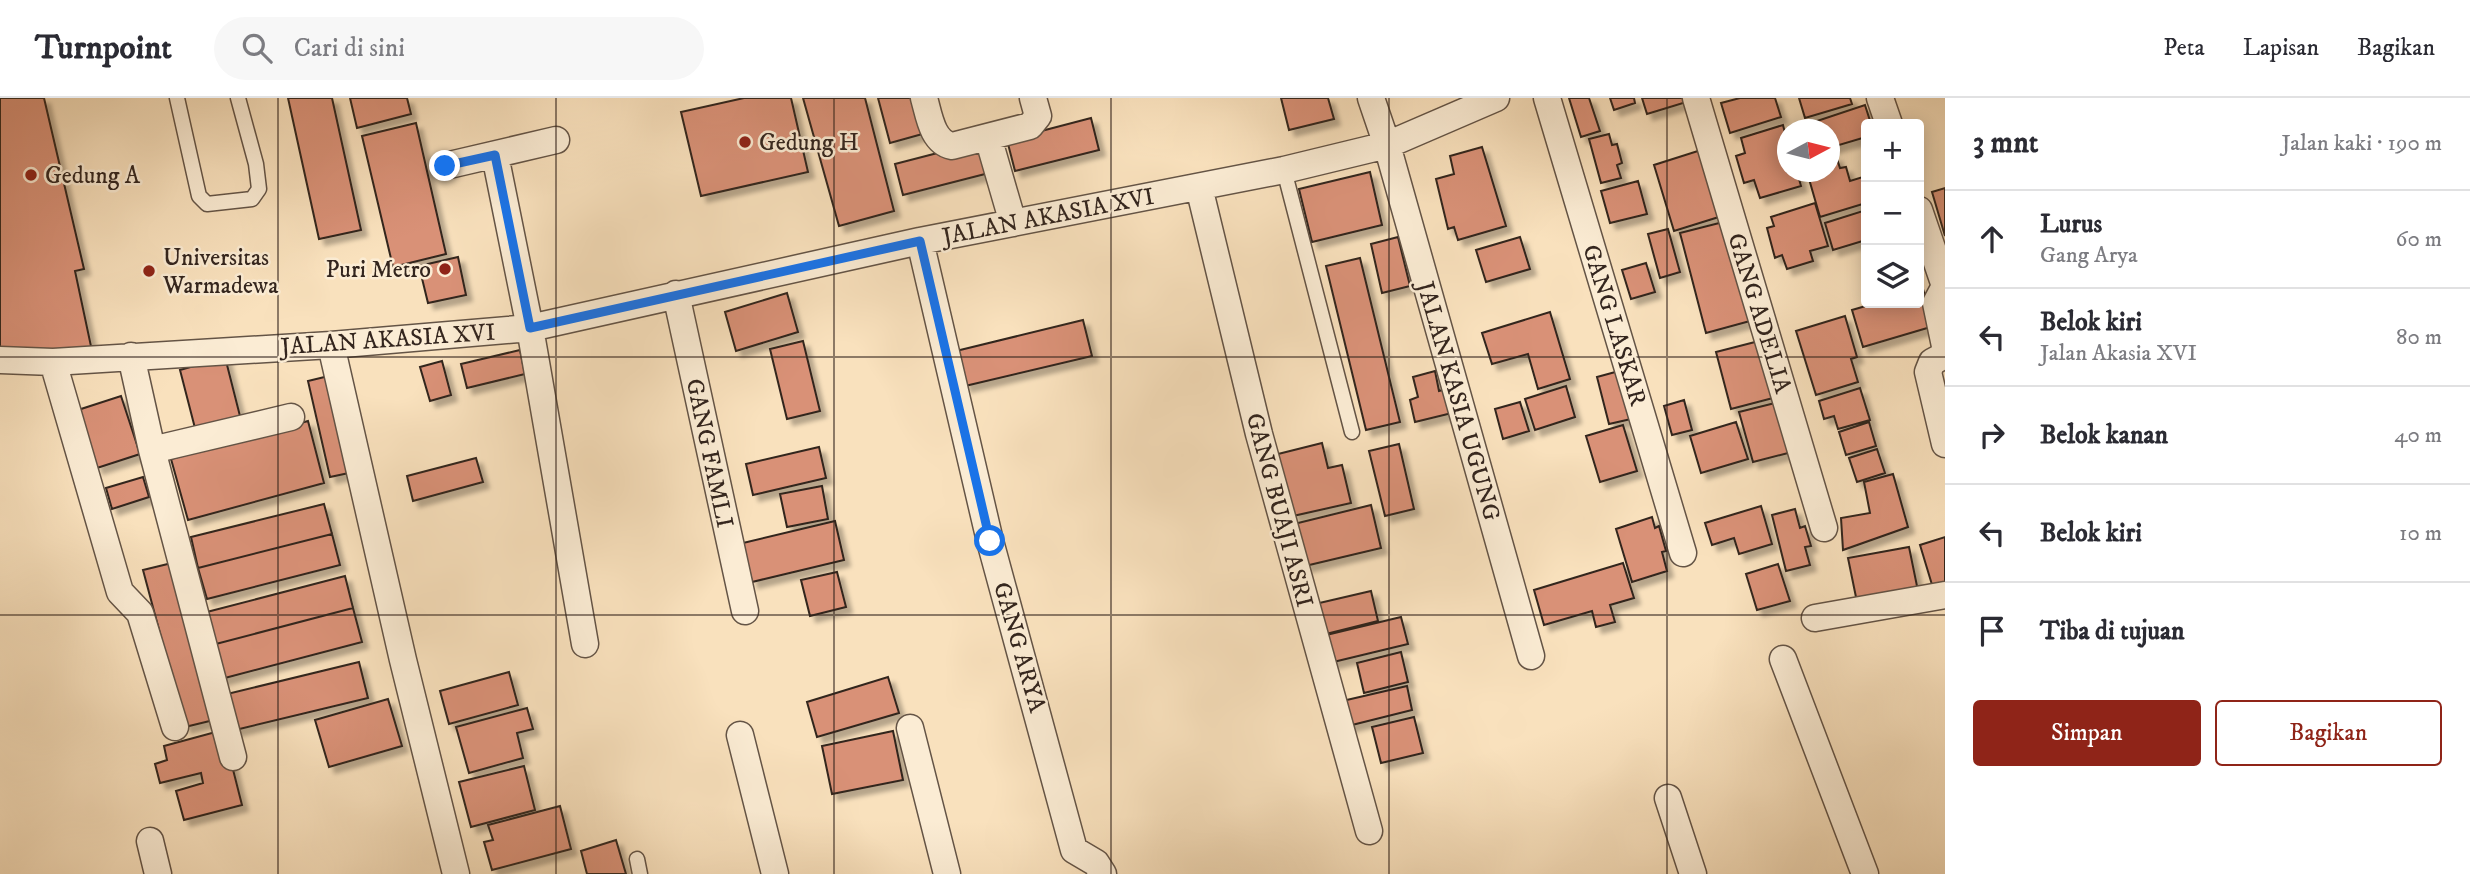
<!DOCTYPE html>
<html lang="id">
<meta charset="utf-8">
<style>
body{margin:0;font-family:"IM FELL DW Pica",serif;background:#f7f7f7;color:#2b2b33}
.controls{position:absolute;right:21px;top:21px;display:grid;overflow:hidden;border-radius:7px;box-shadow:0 4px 18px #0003}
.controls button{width:63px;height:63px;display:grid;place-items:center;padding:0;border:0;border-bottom:2px solid #e1e1e2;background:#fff;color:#2b2b33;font:35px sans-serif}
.compass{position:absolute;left:1777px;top:21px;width:63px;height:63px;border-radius:50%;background:#fff;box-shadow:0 4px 18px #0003;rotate:83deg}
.stop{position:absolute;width:21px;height:21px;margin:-16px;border:5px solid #1a73e8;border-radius:50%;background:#fff}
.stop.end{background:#1a73e8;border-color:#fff;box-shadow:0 2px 7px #0008}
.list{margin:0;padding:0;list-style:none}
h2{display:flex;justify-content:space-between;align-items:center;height:91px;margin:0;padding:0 28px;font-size:30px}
h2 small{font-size:23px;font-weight:400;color:#7c7c81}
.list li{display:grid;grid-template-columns:46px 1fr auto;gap:21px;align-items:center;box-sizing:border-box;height:98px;padding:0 28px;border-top:2px solid #e1e1e2}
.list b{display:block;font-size:26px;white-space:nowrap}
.list p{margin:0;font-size:23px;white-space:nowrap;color:#7c7c81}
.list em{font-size:23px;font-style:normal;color:#7c7c81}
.actions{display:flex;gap:14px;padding:21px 28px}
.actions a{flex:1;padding:16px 0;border:2px solid #8f2418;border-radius:7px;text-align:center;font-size:24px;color:#8f2418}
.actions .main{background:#8f2418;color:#fff}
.icon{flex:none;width:38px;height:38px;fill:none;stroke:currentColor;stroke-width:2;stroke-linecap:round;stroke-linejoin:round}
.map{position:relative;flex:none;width:1945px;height:776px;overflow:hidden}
header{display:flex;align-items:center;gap:42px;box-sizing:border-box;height:98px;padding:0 35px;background:#fff;border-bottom:2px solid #e1e1e2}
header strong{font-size:33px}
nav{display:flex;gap:38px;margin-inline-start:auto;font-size:24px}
.search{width:490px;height:63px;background:#f7f7f7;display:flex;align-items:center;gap:18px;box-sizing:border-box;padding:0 24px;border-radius:38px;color:#7c7c81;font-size:26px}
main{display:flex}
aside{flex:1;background:#fff}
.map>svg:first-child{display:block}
.building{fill:#d99177;stroke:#33251e;stroke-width:2;filter:url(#shadow)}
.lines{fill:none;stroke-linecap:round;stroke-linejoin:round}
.service-casing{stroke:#645446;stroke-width:17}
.minor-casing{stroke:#645446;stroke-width:29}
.service{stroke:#fbecd4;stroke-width:14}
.minor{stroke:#fbecd4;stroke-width:26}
.route{stroke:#1a73e8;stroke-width:9}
.grid{fill:none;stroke:#33251e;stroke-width:2;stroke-opacity:0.55}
.poi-dot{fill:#8f2418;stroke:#fbecd4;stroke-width:2.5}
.labels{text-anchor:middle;stroke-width:5;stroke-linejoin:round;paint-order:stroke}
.poi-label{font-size:24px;fill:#33251e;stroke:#fbecd4;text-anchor:start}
.street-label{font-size:24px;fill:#33251e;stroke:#fbecd4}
</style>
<header>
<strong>Turnpoint</strong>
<div class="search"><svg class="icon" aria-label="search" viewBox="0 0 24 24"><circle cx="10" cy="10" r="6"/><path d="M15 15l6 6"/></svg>Cari di sini</div>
<nav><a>Peta</a><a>Lapisan</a><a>Bagikan</a></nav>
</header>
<main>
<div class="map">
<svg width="1945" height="776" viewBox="0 0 1945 776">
<defs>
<filter id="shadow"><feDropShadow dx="6" dy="6" stdDeviation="2" flood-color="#0004"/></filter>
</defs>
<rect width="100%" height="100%" fill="#f9e1bd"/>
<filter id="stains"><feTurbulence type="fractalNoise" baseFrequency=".00286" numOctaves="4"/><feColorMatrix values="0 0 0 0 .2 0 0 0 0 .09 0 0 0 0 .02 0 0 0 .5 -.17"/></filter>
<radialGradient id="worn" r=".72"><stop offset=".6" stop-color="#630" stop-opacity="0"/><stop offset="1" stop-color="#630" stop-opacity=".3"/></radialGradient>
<!-- building -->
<path class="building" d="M0,0h44l40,171 -9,2 17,80 -92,3z
M288,0h44l29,132 -42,9z
M350,0h57l4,16 -54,14z
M744,0h47l17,74 -107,24 -20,-84z
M803,0h62l29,113 -55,15z
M878,0h39l9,35 -36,10z
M1281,0h47l6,21 -45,11z
M1569,0h20l11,33 -19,6z
M1610,0h24l1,5 -21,7z
M1642,0h51v2l-46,14z
M1740,0h35l6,19 -51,16 -9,-30z
M1799,0h51l2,6 -47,14z
M1865,7l6,19h-5v13l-37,11v-18l-42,1z
M1091,20l8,32 -84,21 -8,-31z
M416,25l30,131 -53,13 -31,-131z
M1783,27l4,16v31h10l4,14 -41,12 -6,-18 -10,3 -8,-27 9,-3 -4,-15z
M1609,36l3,11 5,-1 5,19 -5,2 4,13 -20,5 -12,-44z
M980,44l9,31 -86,22 -8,-31z
M1482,49l24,79 -48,14 -4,-13 -6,2 -12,-50 18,-5 -4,-18z
M1701,52l21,66 -48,15 -20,-66z
M1836,58l4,12 6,-1 4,14 16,-5v27l-46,14 -13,-45h22v-14z
M1370,74l12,53 -70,17 -13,-53z
M1638,83l9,33 -37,9 -9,-32z
M1945,90v48l-13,-44z
M1815,105l13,43 -18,5 3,10 -26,8 -5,-14 -7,3 -8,-30 7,-2 -3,-9z
M1866,112v30l-33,10 -8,-27z
M1731,122l19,101 -44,12 -26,-100z
M1668,131l12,43 -20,6 -12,-44z
M1398,139l12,49 -28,7 -11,-49z
M1520,139l10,32 -44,13 -10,-32z
M458,159l8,38 -38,8 -9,-37z
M1360,160l40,164 -34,8 -40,-164z
M1646,165l9,29 -24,7 -9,-29z
M1923,191l11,37 -71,21 -11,-37 24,-7h43v-13z
M787,195l11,39 -62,19 -11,-39z
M1550,214l20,67 -32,10 -10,-35 -36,10 -10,-31z
M1845,218l12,41 -6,2 7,23 -42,13 -20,-64z
M1083,222l9,36 -127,30 -9,-35z
M803,243l17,70 -33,8 -17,-70z
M1759,243l14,57 -42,11 -15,-57z
M520,252l5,24 -58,14 -6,-24z
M225,259l16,63 -45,12 -16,-62z
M442,263l9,34 -21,6 -10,-34z
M1435,273l4,20 8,-2 5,24 -37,9 -5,-22 8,-3 -5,-20z
M1619,273l12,48 -22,5 -12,-47z
M341,275l22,97 -33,7 -22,-96z
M1566,288l9,31 -40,13 -10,-31z
M1860,290l10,32 -32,9 -4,-13 -10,3 -5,-18z
M121,298l19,58 -43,14 -19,-58z
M1684,302l8,30 -20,5 -8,-29z
M1520,304l9,29 -26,8 -8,-30z
M1779,304l13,50 -39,10 -14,-50z
M308,323l16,62 -136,37 -17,-61z
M1736,324l12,37 -47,14 -11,-37z
M1869,324l7,24 -30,9 -7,-23z
M1623,327l14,46 -37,11 -14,-46z
M1322,345l6,25 14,-3 9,38 -58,13 -15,-62z
M1399,346l15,65 -29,7 -16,-65z
M819,349l7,31 -73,17 -7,-31z
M1877,351l8,24 -28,9 -8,-24z
M476,360l7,24 -70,19 -6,-25z
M1893,376l15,53 -65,23 -2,-32 29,-5 -6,-31z
M143,379l6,20 -37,12 -6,-21z
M822,388l6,33 -41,8 -7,-33z
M324,406l8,30 -134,34 -7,-31z
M1371,407l10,43 -76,18 -11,-42z
M1761,408l11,38 -33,10 -5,-16 -22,7 -7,-22z
M1795,411l5,19 5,-2 6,20 -6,1 5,18 -24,6 -14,-56z
M1652,419l3,11 4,-2 7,25 -4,1 5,19 -35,11 -16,-53z
M835,423l9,39 -92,22 -9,-39z
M332,436l8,31 -133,34 -9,-31z
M1945,439v47l-12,4 -13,-43z
M1909,449l9,44 -61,11 -9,-44z
M176,464l42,157 -33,8 -42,-157z
M1623,465l11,35 -24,7 5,17 -19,5 -4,-16 -48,14 -10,-35z
M1778,466l12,37 -33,9 -11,-36z
M837,474l9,35 -36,9 -9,-36z
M345,478l8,32 -141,37 -9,-32z
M1371,493l7,30 -56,14 -7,-31z
M353,510l9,34 -141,37 -9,-34z
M1401,519l7,27 -83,20 -7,-27z
M1401,554l7,30 -44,11 -7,-30z
M359,564l9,36 -137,33 -8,-36z
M509,574l9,33 -69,19 -9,-33z
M888,579l11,36 -82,24 -10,-35z
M1407,588l5,24 -68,17 -6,-25z
M388,601l14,47 -73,21 -14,-47z
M527,610l6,21 -16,4 6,25 -54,15 -13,-46z
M1414,619l9,36 -42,10 -9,-36z
M223,632l19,75 -58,15 -8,-29 27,-8 -2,-10 -41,10 -5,-19 12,-4 -3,-14z
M893,633l10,49 -71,14 -10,-48z
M524,668l11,44 -64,17 -12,-45z
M560,708l11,43 -79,21 -8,-28 9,-2 -5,-15z
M616,742l10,34h-39l-6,-23z"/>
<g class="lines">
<!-- service casing -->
<g class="service-casing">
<path id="service" d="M177,0l22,98 8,8 45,-5 7,-10 -3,-25 -18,-66
M1284,72l68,262
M637,761l3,15"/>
</g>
<!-- minor casing -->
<g class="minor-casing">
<path id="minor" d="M924,0c5,17 8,44 28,48l78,-20 8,-10 -5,-18
M1371,0l16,47 144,511
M1547,0l136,455
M1696,0l128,430
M1880,0l9,26
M988,39l25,86
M495,57l35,173 55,316
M445,68l111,-26
M1199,89l60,247 110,397
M1919,112l26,76
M920,143l70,300 84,309 22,13 7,11
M1945,188l-9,17 9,43
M676,196l69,317
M331,247l72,315 53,214
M1945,257l-13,7 -4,10 17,72
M131,258l21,94 81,307
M0,262l53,2 278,-17 199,-17 390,-87 364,-71 103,-25 109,-47
M53,264l67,230 20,21 35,114
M152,352l139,-33
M1815,520l130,-23
M1783,561l82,215
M910,630l37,146
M740,637l35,139
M1668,700l25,76
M150,743l8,33"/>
</g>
<!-- service -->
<use href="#service" class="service"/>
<!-- minor -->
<use href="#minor" class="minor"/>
</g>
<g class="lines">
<!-- route -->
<path class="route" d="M445,68l50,-11 35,173 390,-87 70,300"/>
</g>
<!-- grid -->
<path class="grid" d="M278,0v776M556,0v776M834,0v776M1111,0v776M1389,0v776M1667,0v776M0,259h1945M0,517h1945"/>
<!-- markers -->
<g class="poi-dot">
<circle cx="745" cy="44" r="7"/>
<circle cx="31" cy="77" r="7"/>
<circle cx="445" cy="171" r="7"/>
<circle cx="149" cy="173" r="7"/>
</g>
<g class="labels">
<!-- poi labels -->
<g class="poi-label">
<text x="759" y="52">Gedung H</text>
<text x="45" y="85">Gedung A</text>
<text x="163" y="167">Universitas<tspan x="163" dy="28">Warmadewa</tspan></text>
<text x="431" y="179" text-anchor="end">Puri Metro</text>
</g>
<!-- street labels -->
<g class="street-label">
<text transform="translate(1048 118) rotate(-11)" y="8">JALAN AKASIA XVI</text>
<text transform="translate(1760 215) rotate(73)" y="8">GANG ADELIA</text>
<text transform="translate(1615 227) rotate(73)" y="8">GANG LASKAR</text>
<text transform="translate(388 241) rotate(-4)" y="8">JALAN AKASIA XVI</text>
<text transform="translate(1459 303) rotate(74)" y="8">JALAN KASIA UGUNG</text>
<text transform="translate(710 355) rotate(78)" y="8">GANG FAMLI</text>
<text transform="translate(1280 412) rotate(75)" y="8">GANG BUAJI ASRI</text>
<text transform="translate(1020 549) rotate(74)" y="8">GANG ARYA</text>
</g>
</g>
<rect width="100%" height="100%" filter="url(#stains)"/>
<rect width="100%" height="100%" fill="url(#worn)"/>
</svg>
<div class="controls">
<button>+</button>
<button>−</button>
<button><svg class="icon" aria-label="layers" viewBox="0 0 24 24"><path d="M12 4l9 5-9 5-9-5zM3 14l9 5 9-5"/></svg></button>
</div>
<svg class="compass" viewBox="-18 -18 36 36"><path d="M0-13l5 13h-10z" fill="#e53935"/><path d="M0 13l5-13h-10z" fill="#7c7c81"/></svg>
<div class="stop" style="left:990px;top:443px"></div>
<div class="stop end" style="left:445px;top:68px"></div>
</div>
<aside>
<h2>3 mnt<small>Jalan kaki · 190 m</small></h2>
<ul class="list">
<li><svg class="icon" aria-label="ahead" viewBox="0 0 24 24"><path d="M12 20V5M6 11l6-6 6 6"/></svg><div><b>Lurus</b><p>Gang Arya</p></div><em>60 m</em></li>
<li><svg class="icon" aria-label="left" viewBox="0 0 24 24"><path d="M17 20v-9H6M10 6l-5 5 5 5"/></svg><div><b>Belok kiri</b><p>Jalan Akasia XVI</p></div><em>80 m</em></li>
<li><svg class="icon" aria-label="right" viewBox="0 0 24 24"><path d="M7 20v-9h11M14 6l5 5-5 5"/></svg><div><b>Belok kanan</b></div><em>40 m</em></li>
<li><svg class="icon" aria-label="left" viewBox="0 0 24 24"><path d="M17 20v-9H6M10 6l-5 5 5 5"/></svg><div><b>Belok kiri</b></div><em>10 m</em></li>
<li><svg class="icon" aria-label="arrive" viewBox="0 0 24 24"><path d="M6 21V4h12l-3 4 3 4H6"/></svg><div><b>Tiba di tujuan</b></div></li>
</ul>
<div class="actions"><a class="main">Simpan</a><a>Bagikan</a></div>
</aside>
</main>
